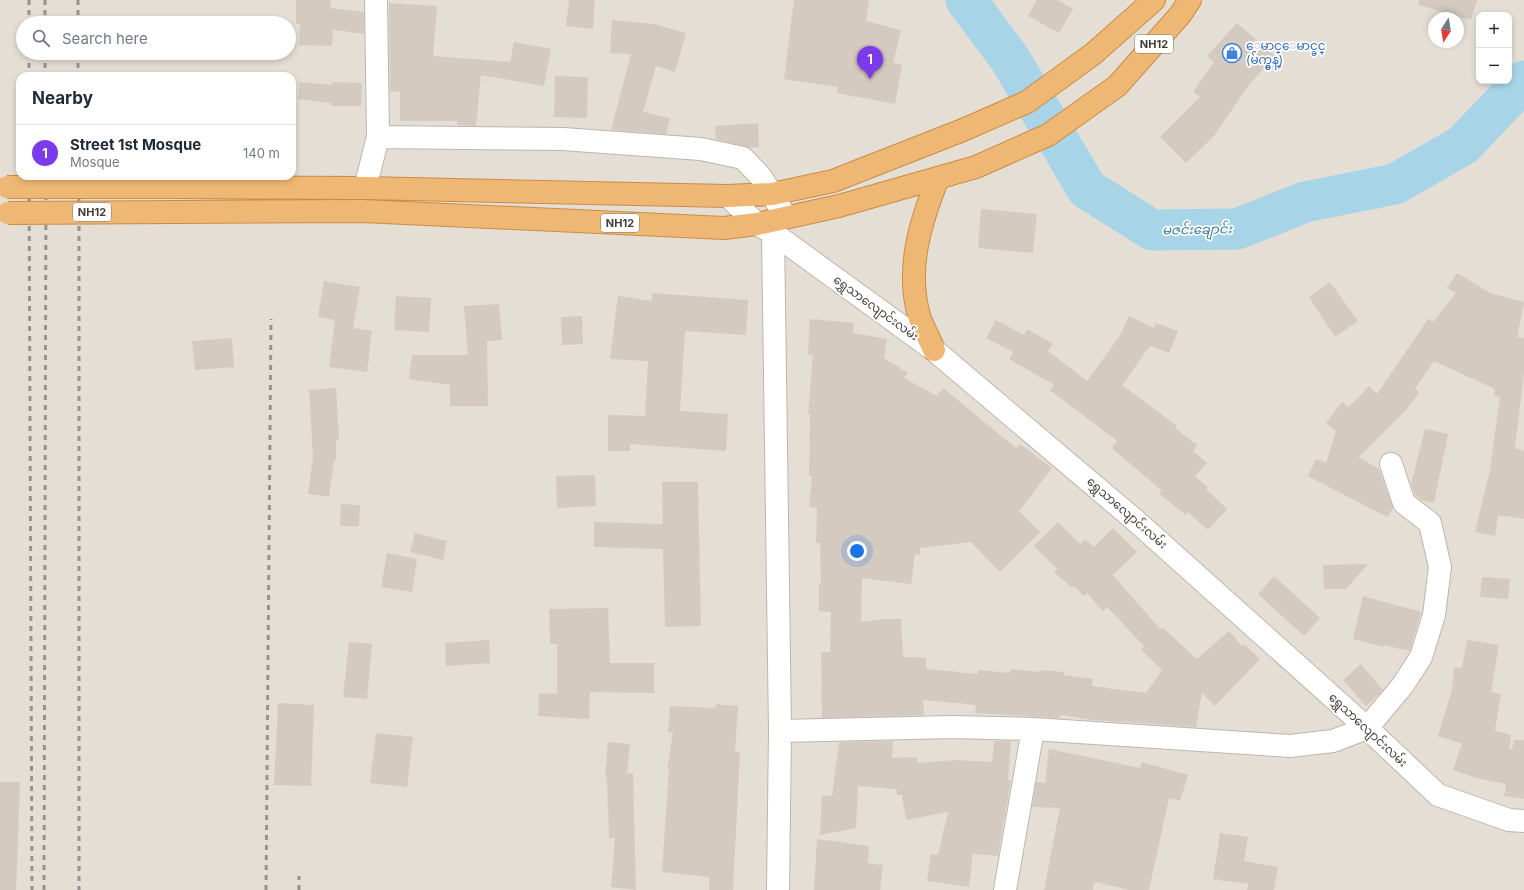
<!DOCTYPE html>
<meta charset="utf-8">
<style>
body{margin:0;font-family:Inter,"Noto Sans Myanmar",sans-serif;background:#f6f6f7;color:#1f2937}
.controls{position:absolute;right:12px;top:12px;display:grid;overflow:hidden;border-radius:8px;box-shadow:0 2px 6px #0003}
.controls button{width:36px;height:36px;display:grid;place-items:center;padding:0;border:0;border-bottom:1px solid #e0e1e3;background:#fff;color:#1f2937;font:20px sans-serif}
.compass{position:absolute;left:1428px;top:12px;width:36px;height:36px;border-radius:50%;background:#fff;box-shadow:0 2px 6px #0003;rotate:192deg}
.you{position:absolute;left:857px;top:551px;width:14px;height:14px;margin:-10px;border:3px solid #fff;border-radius:50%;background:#1a73e8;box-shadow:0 0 0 6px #1a73e833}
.badge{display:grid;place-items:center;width:26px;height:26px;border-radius:50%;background:#7c3aed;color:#fff;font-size:13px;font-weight:700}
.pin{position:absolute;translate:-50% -33px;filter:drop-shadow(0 1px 2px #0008)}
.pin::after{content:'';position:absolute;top:21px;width:14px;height:12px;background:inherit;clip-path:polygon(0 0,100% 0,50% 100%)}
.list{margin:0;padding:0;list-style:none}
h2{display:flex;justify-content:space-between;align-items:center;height:52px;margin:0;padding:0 16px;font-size:17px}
h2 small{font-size:13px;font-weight:400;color:#747a83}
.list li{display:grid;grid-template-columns:26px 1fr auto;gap:12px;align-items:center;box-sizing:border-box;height:56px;padding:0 16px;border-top:1px solid #e0e1e3}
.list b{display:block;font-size:15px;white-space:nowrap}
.list p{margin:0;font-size:13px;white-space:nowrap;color:#747a83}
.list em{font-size:13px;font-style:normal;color:#747a83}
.icon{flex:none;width:22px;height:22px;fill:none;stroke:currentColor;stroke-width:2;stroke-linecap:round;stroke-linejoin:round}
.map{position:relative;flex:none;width:1524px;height:890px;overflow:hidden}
.search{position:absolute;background:#fff;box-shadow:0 2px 6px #0003;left:16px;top:16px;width:280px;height:44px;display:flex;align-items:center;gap:10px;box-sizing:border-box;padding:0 14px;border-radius:22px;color:#747a83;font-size:15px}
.panel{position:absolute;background:#fff;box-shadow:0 2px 6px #0003;left:16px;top:72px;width:280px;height:108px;border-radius:12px}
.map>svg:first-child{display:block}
.residential{fill:#e4ded5;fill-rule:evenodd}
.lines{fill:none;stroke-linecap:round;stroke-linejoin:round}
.river{stroke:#a8d4e8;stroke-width:41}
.building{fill:#d4cac0}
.minor-casing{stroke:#beb6ad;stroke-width:24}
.highway-casing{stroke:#cb8c45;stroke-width:24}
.minor{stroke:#fff;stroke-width:22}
.highway{stroke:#eeb874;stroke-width:22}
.rail{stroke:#949494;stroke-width:3;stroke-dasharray:5 5;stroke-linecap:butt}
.highway-bridge-casing{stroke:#cb8c45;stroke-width:24;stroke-linecap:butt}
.highway-bridge{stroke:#eeb874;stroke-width:22}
.labels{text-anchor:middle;stroke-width:3.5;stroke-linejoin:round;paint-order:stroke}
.shield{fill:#fff;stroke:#7b7672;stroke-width:1}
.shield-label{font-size:11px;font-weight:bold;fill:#433c36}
.shop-label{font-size:12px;fill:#366cbe;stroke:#fff;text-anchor:start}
.street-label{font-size:12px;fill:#433c36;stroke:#fff}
.water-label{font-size:13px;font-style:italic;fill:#397c9b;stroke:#fff}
</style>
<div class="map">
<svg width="1524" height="890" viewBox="0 0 1524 890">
<rect width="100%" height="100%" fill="#f1ece6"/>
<!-- residential -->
<path class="residential" d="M0,0h1524v890h-1524zM1479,15h30v66h-30zM1434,18h24v24h-24zM23,23h266v30h-266zM20,76h272v100h-272z"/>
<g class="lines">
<!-- river -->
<path class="river" d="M966,0l44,59 77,130 65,41 85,-1 68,-27 90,-18 68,-39 61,-64"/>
</g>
<!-- building -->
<path class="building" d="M296,0h34l1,8 33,4v22l-31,-4 -1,16 -33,-1 1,-21h-4z
M569,0h26l-2,29 -27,-3z
M794,0h75l-3,21 35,9 -8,33 9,1 -7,40 -58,-11 1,-6 -54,-8z
M1037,0h20l16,9 -14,24 -31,-17z
M1419,0h58l-6,20 -52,-15z
M389,3l48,3 -4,50 77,6 4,-20 37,7 -7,37 -63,-11 -5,51 -19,-1v-4h-57v-29l-10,-1z
M612,20l42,4 32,9 -11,39 -19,-6 -13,46 27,6 -4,16 -55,-4 20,-76 -21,-1z
M1237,23l38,33 -27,30 -34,50 -28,27 -26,-26 40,-40 -7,-5 21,-30 -7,-6z
M555,76l33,1 -1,41 -33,-1z
M300,82l32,3v-3l30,1 -1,23h-30v-3l-33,-4z
M758,123l1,24 -10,1 -33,-9 -1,-13z
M981,209l56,5 -4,39 -55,-5z
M1457,273l33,20 34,9 -7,35 7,1v34l-9,76 9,3v68l-26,-4 -3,21 -20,-4 15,-62 10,-73 -6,-1 1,-7 -61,-28 -19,28 4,4 -13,17 -47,47 20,12 14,39 -6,9 -79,-41 8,-17 10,4 10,-32 -10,-8 16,-21 7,5 20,-21 8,8 51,-75 5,3 23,-29 -9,-5z
M324,281l36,6 -7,41 19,3 -5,41 -38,-5 6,-47 -17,-3z
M1330,282l28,39 -23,16 -26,-40z
M652,293l96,7 -2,35 -61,-4 -5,80 48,3 -2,37 -96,-7v7h-22v-36l37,1 3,-55 -38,-2 8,-63 34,5z
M396,296l35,2 -2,34 -35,-2z
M499,304l3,36 -15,1 1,65h-38v-21l-41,-6 3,-24h56l-4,-49z
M582,316l1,28 -21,1 -1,-28z
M1129,316l25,12 2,-5 22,8 -9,22 -19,-7 -28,39 55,41 -2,2 22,17 -4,6 14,12 -12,13 13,11 -2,2 21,20 -19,21 -20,-18 -2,3 -27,-21 3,-3 -50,-43 5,-7 -67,-51 4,-5 -45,-26 4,-7 -27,-14 10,-18 28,15 3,-6 26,15 -5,7 39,30 32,-44z
M810,319l44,4 -1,10 34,6 -3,19 24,15 -4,5 33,18 6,-8 73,60 4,-4 32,24 -33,43 21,21 -40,40 -29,-30 -51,6v7l-5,-1 -4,30 -49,-6 -1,44 22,-3h18l2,38 23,1v11l52,5v-4l32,3 1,-4 30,3v-2l23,2v3l29,4 -1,7 54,7 16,-23 -21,-20 3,-4 -37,-39 -4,4 -16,-18 -3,3 -10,-10 -2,2 -18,-16 3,-3 -23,-23 24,-24 22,22 5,-5 9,8 19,-19 24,24 -24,23 47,54 2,-2 35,32 32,-28 13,15 2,-2 16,15 -45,47 -13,-13 -6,34 -102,-7 -33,-5 -1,3 -85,-5 1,-8 -53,-5 1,15 -102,3 -1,-66h9l1,-40 -12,-1v-27h2l-1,-41h-4l1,-35 -8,-1 3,-31h-3l1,-62h-2l5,-59 -5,-1z
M232,338l2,29 -39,3 -3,-29z
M336,388l3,52h-3v21l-2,-1 -5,37 -21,-3 5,-37 -4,-67z
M1425,429l23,5 -14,69 -13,-3 -6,-5 -4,-11z
M595,475l1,31 -39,2 -1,-32z
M662,482h36l3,144 -36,1 -2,-78 -69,-2v-25l69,2z
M341,504l19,1 -1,21h-19z
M415,533l32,8 -4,19 -33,-8z
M387,553l30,6 -5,33 -31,-5z
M1368,564l-22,25h-22l-1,-24z
M1274,576l46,42 -16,18 -46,-42z
M1482,577l28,2 -2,20 -28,-2z
M1363,596l58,16 -11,39 -26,-6v2l-31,-8z
M608,608l2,55h44v30l-64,-1 -1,27 -51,-3 1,-23 18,1v-50h-7l-1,-35z
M489,640l1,23 -44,3 -1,-23z
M1467,640l32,5 -8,47 10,2 -6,37 16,4 -2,14h3l2,-9h10v59l-20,-3 2,-12 -30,-6 -23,-8 9,-26 -24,-8 14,-46 2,-23 8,1z
M349,642l23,2 -5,55 -24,-2z
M1361,664l22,26 -17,16 -23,-26z
M278,703l36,2 -3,81 -37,-1z
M716,704l22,2 -3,45 5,1 -7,138h-24v-13l-47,-5 7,-103h-2l6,-37h-5l2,-26 45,2z
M376,733l37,4 -6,50 -37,-4z
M893,741l-1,17 25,-1v6l39,-3 36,2 2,-21h17l-3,39h3l-13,76 -25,-2 -4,33 -42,-6 4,-27 7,1 10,-43 -42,8 -4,-25h-5l-1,-6 -38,-3 -2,42 -36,7 2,-40 10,1 7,-54z
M608,742l22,2 -3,29h6l3,117 -25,-3 4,-49h-6l-2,-61h-2z
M1049,749l91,19 2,-6 46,13 -8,26 -11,-3 -20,92h-20l-33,-8 -2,1 -1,7h-49l16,-82 -28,-1 4,-25 9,1z
M0,782h20l-4,108h-16z
M1220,833l28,4 -4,24 34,6 -4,23h-27l2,-6 -36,-5z
M817,839l52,7 -1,17 15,2 -3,25h-66z"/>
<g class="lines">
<!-- minor casing -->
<g class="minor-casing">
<path id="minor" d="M378,137l185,2 138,10 42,9 18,19 25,40
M365,188l13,-51 -2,-137
M728,196l29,28 16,9 161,117 202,171 231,207 71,67 71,25 15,1
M773,233l7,498 -2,159
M780,731l173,-4 80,2 257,17 43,-5 34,-13 36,-43 18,-28 13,-42 6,-48 -10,-44 -26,-20 -13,-39
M1005,890l28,-161"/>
</g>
<!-- highway casing -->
<g class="highway-casing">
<path id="highway" d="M176,187l189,1 363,8 44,-2 61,-13 130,-51 64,-28 66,-48 61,-54
M177,212l186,-1 361,17 33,-4 82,-18 137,-39 72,-32 69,-49 63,-71 10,-15
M934,350c-4,-10 -10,-21 -14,-31 -15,-48 0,-96 18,-141"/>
</g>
<!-- minor -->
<use href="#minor" class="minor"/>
<!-- highway -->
<use href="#highway" class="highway"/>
<!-- rail -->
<path class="rail" d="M29,0v23
M45,0v23
M78,0v23
M29,53v23
M45,53v23
M78,53v23
M29,176l3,714
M79,176v714
M44,890l2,-714
M266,890l5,-571
M299,890v-14"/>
<!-- highway-bridge casing -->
<g class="highway-bridge-casing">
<path id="highway-bridge" d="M7,187h169
M8,213l169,-1"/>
</g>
<!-- highway-bridge -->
<use href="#highway-bridge" class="highway-bridge"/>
</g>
<!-- icons -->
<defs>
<g id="shop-ring" transform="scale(1)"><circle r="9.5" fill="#fff" stroke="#3f7fe0" stroke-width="1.5"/><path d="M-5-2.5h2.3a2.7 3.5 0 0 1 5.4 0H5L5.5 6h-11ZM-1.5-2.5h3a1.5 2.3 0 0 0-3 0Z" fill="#3f7fe0"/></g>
</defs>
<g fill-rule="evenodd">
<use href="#shop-ring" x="1232" y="53"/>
</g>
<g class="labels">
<!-- shield labels -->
<g class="shield">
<rect x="1135" y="35" width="38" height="18" rx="3"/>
<rect x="73" y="203" width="38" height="18" rx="3"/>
<rect x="601" y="214" width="38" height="18" rx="3"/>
</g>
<g class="shield-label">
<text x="1154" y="48">NH12</text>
<text x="92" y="216">NH12</text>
<text x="620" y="227">NH12</text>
</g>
<!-- shop labels -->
<g class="shop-label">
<text x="1246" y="50">ေမာင္ေမာင္ခင္<tspan x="1246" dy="14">(မ်က္မွန္)</tspan></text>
</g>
<!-- street labels -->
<g class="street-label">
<text transform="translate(876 308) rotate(36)" y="4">ရွှေသာလျောင်းလမ်း</text>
<text transform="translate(1127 513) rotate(41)" y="4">ရွှေသာလျောင်းလမ်း</text>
<text transform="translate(1368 730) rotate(43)" y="4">ရွှေသာလျောင်းလမ်း</text>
</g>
<!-- water labels -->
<g class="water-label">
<text transform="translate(1197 229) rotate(-1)" y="5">မဇင်းချောင်း</text>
</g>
</g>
</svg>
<div class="controls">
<button>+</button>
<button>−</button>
</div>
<svg class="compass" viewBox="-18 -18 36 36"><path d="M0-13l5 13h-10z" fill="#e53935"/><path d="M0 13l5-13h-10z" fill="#747a83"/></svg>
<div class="you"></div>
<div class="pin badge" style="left:870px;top:79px">1</div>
<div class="search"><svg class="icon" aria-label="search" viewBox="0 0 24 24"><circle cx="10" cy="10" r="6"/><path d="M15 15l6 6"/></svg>Search here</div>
<section class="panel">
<h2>Nearby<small></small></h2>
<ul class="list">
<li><span class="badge">1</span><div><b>Street 1st Mosque</b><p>Mosque</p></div><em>140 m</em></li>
</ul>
</section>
</div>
